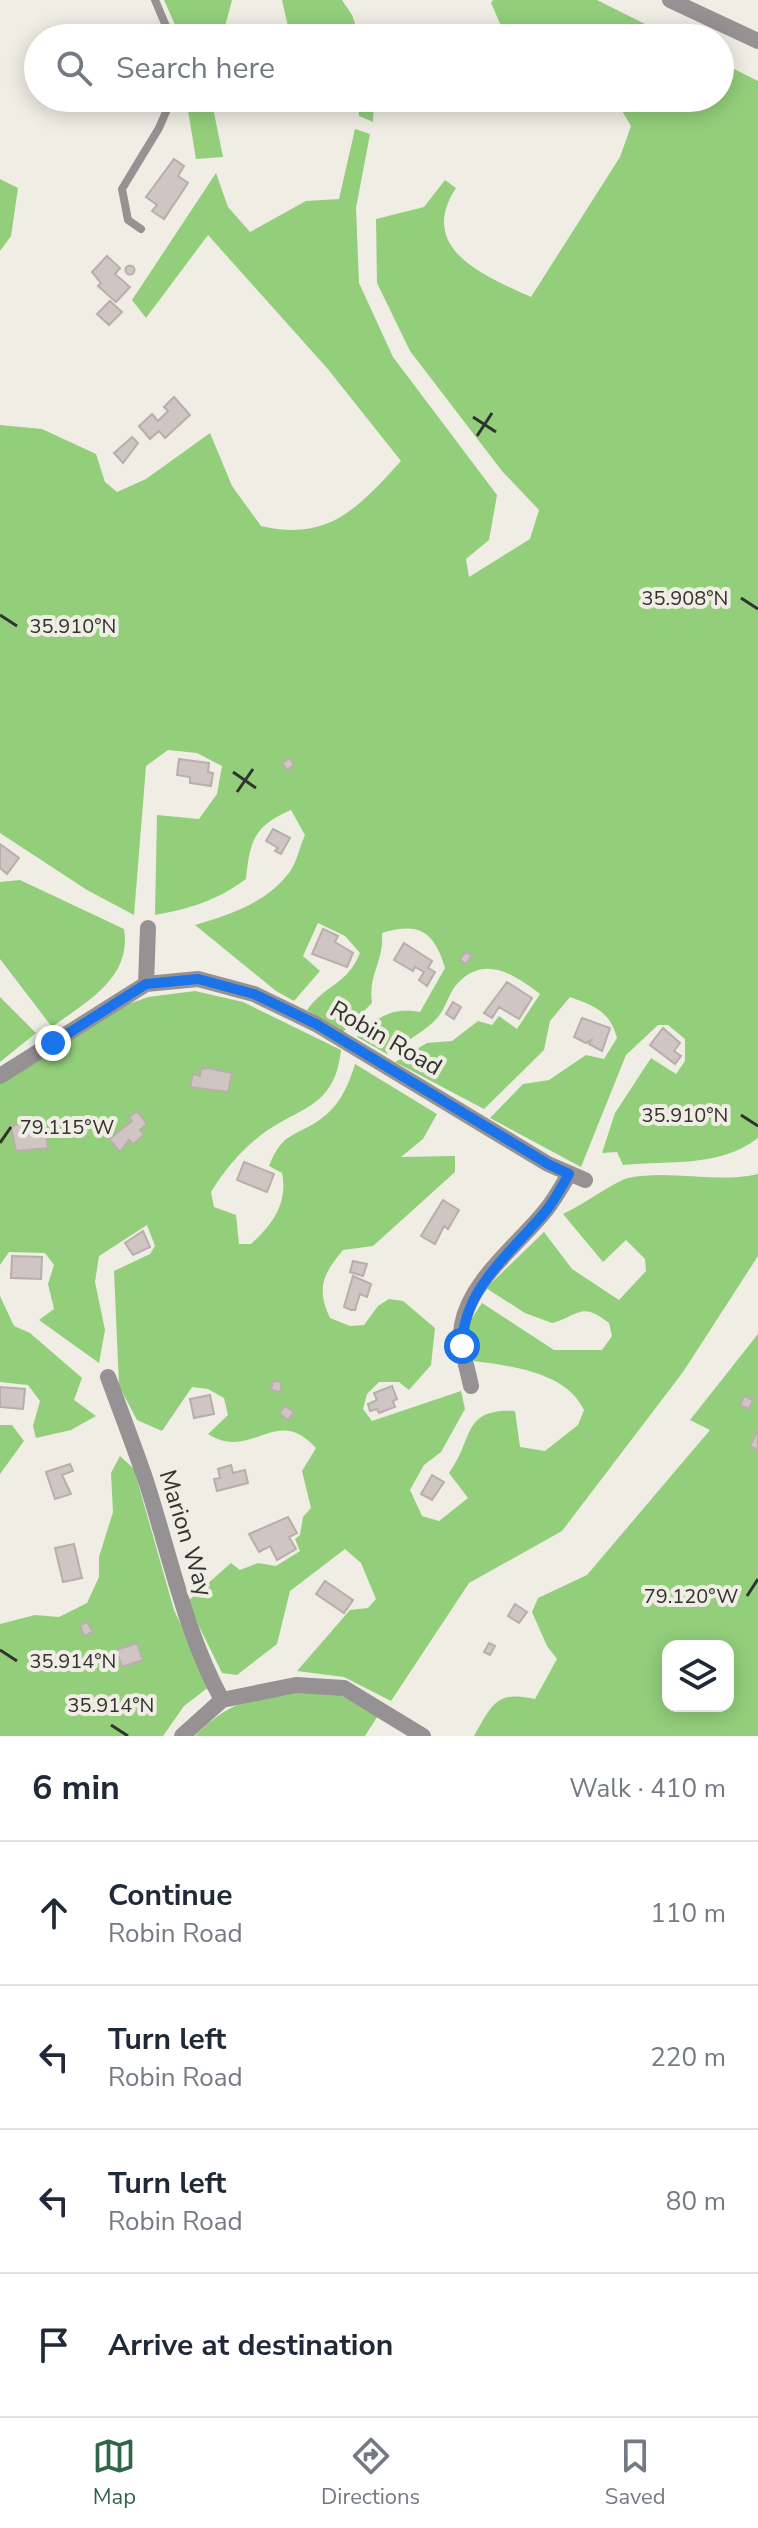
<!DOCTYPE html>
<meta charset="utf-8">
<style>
body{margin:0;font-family:"Nunito Sans",sans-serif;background:#f6f6f7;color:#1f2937}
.controls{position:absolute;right:24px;bottom:24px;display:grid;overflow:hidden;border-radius:16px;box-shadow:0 4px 20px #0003}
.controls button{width:72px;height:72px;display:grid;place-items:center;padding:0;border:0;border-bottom:2px solid #e0e1e3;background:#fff;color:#1f2937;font:40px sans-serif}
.stop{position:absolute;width:24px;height:24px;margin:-18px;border:6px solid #1a73e8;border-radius:50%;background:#fff}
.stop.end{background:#1a73e8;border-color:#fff;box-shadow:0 2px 8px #0008}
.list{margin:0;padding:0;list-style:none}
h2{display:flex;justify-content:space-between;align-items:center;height:104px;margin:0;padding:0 32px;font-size:34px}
h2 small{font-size:26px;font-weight:400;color:#747a83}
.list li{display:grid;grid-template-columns:52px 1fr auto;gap:24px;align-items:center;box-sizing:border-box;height:144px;padding:0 32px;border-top:2px solid #e0e1e3}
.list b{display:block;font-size:30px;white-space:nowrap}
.list p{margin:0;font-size:26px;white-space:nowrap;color:#747a83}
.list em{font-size:26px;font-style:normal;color:#747a83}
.icon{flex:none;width:44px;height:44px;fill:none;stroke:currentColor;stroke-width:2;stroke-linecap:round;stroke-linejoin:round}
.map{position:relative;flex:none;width:758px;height:1736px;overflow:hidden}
.search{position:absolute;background:#fff;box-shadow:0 4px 20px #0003;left:24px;right:24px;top:24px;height:88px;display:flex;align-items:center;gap:20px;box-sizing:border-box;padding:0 28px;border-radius:44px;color:#747a83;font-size:30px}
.sheet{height:680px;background:#fff}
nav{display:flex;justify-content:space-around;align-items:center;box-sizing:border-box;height:112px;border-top:2px solid #e0e1e3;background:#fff;font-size:22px;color:#747a83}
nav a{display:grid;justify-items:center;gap:4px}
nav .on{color:#31654a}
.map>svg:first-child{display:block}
.forest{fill:#93cf7b;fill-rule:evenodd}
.building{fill:#cfc5c3;stroke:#b8aeab;stroke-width:2}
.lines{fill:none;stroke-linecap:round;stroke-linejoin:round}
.service{stroke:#969192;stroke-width:8}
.minor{stroke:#969192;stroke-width:16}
.tertiary{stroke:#969192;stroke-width:16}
.route{stroke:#1a73e8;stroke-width:10}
.ticks{fill:none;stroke:#32322e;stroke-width:3}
.labels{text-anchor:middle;stroke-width:8;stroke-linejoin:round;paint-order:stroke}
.street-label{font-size:24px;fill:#32322e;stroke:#efede4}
.ticks-label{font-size:20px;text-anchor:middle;fill:#32322e;stroke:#efede4;stroke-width:8;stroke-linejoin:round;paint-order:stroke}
</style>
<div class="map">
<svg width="758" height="1736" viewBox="0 0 758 1736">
<rect width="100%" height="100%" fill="#efede4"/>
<!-- forest -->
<path class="forest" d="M164,0h68l-10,38h-41z
M282,0h60l10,15 8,23h-16l-30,-10 -25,3z
M493,0h104l76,38h-160l-11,-10 -11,-25z
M720,62l38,19v1057c-39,30 -88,22 -135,27l-6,-13 -15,1 13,-40 36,-55 25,16 9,-13v-22l-17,-14h-10l-32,30 -45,112 -91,-49 33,-34 26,-4 37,-25 18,4 13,-21c-7,-27 -23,-32 -47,-41l-20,24 -6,29 -60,59 -89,-47 32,-19 25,-2 26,-20 14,4 7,-9 18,13 23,-35c-26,-20 -56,-40 -83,-10 -8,9 -11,23 -19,33 -14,16 -34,25 -51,37l-30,-17c21,-20 34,-30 63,-25l25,-44c-11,-37 -26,-46 -63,-35 2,30 -14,40 -10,70l-29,29 -36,-22c20,-27 40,-25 53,-57l-15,-17 -27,-13 -15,33 17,15 -26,30 -18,-10 -81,-66c35,-10 74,-23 96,-55 6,-9 9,-24 14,-35l-14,-25c-37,16 -41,30 -45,69 -28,21 -57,30 -91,36l2,-100 42,4 18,-25 5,-28 -25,-13 -29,-3 -22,16 -12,149 -47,-25 -87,-57v-408l42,4 54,25 9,28 12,10 29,-13 64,-46 22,53 29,40c68,16 98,-19 140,-65l-74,-93 -119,-133 -62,83 -14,-18 84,-127 12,34 22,25 56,-31 33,-2 16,-70 15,5 -14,74 3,75 34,74 104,138 -8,45 -23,19 3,18 61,-38 9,-29 -37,-39 -92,-120 -33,-68 -1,-64 48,-12 21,-27 11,8c-40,61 29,88 75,109l89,-140 11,-31 -13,-22 -10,-6h112z
M186,98h25l12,59 -27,2z
M358,98h16l-1,24 -14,-6z
M0,179l18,9 -7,48 -11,15z
M20,880l104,49c8,49 -37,72 -72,98l-52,-68v-77z
M195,991l48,11 98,48c-6,56 -38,56 -76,82 -22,16 -40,37 -54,60l3,15 22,8 3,29h12c22,-20 37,-41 31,-71l-13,-7c14,-34 23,-28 49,-45 21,-14 30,-34 37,-57l82,50 -14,25 -22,18 54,-1v16l-82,74 -30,4c-20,24 -27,38 -13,68l20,8 14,-1 14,-19 11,-7 14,2 32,27 -4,37 -22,25 -10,-8h-20l-12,12 -4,15 9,12 89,-30 4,18 -24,43 -17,13 -14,25 12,26 17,5 29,-23 -19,-25c25,-33 12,-65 66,-62l5,36 25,4 33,-26 6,-15c-18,-38 -73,-44 -110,-49l-6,-37 14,-21 72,47h48l10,-14 -3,-13c-28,-22 -29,-8 -57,0l-27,-10 -39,-25 58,-56 28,37 47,31 27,-29 -1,-12 -19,-19 -23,22 -40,-48c18,-8 51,-32 65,-36 43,-9 89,6 130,-4v82l-75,116 -121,159 -93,52 -78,118 -47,-24 -47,-6 53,-61 18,-2 8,-9 -15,-36 -16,-14 -55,42 -13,53 -40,31 -15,-2 -35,-71 44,-39 9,7 18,-7 18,3 24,-15 -5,-12 5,-4 3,-18 8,-9 -9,-37 14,-23c-40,-45 -64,14 -108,-14l20,-19 -4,-17 -16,-9 -16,-2 -30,44 -25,-11 -18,-34 -5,-115 36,-17 5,-8 -8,-21 -48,31 -4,26 10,48 -6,33 -60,-43 15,-11 -6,-25 6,-19 -9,-12 -36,-1 -9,13v-185l123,-74 25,-9z
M0,997l36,36 -36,29z
M0,1296l14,30 16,7 52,45 -8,22 22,16 -25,14 -35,8 -3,-12 7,-25 -12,-16 -28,-3z
M758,1334v402h-284c18,-31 22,-46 61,-37l22,-40 -10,-13 -15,-34 6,-14 49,-23 123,-145 -20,-10zM668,1646h60v60h-60z
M0,1425h12l12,16 -24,33z
M120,1456l14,13 40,141 36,76 -26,20 -21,30h-163v-112l35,-9 24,2 28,-14 12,-26v-20l14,-45 -2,-39z
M293,1692l47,3 37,22 -12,19h-170c34,-34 52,-36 98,-44z"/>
<!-- building -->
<path class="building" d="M174,159l10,7 -6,10 10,7 -24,36 -12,-8 5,-6 -11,-8z
M107,256l13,12 -5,6 15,13 -14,15 -18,-16 3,-3 -9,-11z
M125.5 270a4.5 4.5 0 1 1 9 0a4.5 4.5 0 1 1-9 0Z
M110,301l12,11 -13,13 -12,-11z
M174,397l16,18 -25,23 -6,-7 -9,8 -11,-13 13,-12 6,7 10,-10 -4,-4z
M132,437l6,6 -15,20 -9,-10z
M290,758l4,7 -7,5 -5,-7z
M179,759l30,4 -1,9 5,1 -2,13 -21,-3v-6l-13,-2z
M273,829l17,9 -9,16 -6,-3 3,-3 -12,-7z
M0,844l19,14 -12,16 -7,-6z
M323,929l15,7 -3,6 18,11 -6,14 -35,-13z
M404,943l28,18 -4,7 7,4 -8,14 -8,-6 5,-8 -9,-5 -2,4 -19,-11z
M465,952l7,3 -6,9 -6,-4z
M507,982l25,16 -13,21 -20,-12 -7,11 -8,-5z
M453,1002l8,5 -7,12 -8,-5z
M582,1018l28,10 -8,23 -13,-7 2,-4 -5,3 -12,-6z
M663,1028l17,15 -6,8 7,5 -6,8 -25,-19z
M208,1068l24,5 -4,19 -38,-5 3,-13 7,2 1,-7z
M137,1111l10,13 -7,6 4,5 -11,9 -4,-4 -9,12 -11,-13 23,-18 -3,-4z
M25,1123h19l4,25 -32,3 -5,-25z
M244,1162l30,12 -7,18 -30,-12z
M443,1200l16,10 -11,19 -4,-3 -9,18 -14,-8z
M143,1231l7,16 -17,8 -8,-12z
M12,1256l30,1 -1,22 -30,-1z
M353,1261l14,3 -4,12 -13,-4z
M353,1276l18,8 -4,13 -7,-3 -5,16h-4l-7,-3z
M273,1381l8,1v10l-10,-2z
M392,1386l5,13 -4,2 2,6 -16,6 -2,-4 -7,2 -2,-7 9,-4 -3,-7z
M0,1387l25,2 -2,20 -23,-2z
M210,1395l4,19 -20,4 -4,-19z
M744,1396l9,4 -4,9 -9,-4z
M285,1406l9,6 -6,8 -9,-7z
M758,1430v20l-8,-4z
M70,1464l3,7 -11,4 9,19 -16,5 -9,-27z
M231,1465l2,8 12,-3 3,13 -31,8 -3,-12 6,-1 -2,-9z
M432,1475l12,7 -12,18 -11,-6z
M288,1517l9,16 -8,4 7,12 -19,11 -7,-14 -11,6 -10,-18z
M74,1544l8,34 -19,4 -8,-34z
M325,1581l28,19 -9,13 -28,-19z
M515,1604l12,8 -8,11 -11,-7z
M87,1622l6,10 -9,4 -4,-11z
M137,1643l6,17 -21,7 -6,-17z
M489,1643l6,3 -5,9 -6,-3z"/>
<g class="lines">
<!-- service -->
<path class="service" d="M155,0l16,38
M141,229l-13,-9 -6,-31 37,-61 13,-30"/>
<!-- minor -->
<path class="minor" d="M146,984l2,-56
M0,1076l146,-92 52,-5 56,15 62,30 232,140 37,16
M108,1377c13,35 26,69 38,104 24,74 39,151 76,219
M471,1386c-4,-20 -12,-41 -9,-61 8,-45 57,-81 84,-115 9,-11 16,-24 23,-36
M182,1736l40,-36 74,-15 48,3 79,48"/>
<!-- tertiary -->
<path class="tertiary" d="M670,0l88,41"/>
</g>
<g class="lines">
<!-- route -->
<path class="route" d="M53,1043l93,-59 52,-5 56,15 62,30 232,140 21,10c-7,12 -14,26 -23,37 -34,41 -83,77 -84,135"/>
</g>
<!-- ticks -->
<path class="ticks" d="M473,417l23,15M477,436l15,-23M741,598l17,11M0,615l17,11M233,772l23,16M237,792l16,-23M741,1115l17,11M0,1143l11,-16M747,1596l11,-17M0,1650l17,11M111,1725l17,11"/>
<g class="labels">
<!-- street labels -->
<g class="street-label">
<text transform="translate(386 1038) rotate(30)" y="8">Robin Road</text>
<text transform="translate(186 1533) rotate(73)" y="8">Marion Way</text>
</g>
</g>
<g class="ticks-label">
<text x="685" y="605">35.908°N</text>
<text x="73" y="633">35.910°N</text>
<text x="685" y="1122">35.910°N</text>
<text x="67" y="1134">79.115°W</text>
<text x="691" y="1603">79.120°W</text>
<text x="73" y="1668">35.914°N</text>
<text x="111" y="1712">35.914°N</text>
</g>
</svg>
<div class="controls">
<button><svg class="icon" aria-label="layers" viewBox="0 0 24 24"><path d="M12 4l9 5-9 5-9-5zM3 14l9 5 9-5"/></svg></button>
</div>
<div class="stop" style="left:462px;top:1346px"></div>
<div class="stop end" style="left:53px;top:1043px"></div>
<div class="search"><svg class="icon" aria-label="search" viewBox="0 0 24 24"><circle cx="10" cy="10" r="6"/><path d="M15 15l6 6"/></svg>Search here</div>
</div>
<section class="sheet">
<h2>6 min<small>Walk · 410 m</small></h2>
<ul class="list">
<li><svg class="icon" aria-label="ahead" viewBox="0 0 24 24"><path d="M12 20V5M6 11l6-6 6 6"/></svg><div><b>Continue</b><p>Robin Road</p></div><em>110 m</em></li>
<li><svg class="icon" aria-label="left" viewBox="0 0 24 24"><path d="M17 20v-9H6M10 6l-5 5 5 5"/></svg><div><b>Turn left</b><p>Robin Road</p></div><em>220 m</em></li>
<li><svg class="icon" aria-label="left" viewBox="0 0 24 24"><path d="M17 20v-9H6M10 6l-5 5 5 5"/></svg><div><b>Turn left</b><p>Robin Road</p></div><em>80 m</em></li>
<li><svg class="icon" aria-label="arrive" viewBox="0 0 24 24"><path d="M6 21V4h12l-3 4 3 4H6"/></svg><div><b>Arrive at destination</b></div></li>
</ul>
</section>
<nav>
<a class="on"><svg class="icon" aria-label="map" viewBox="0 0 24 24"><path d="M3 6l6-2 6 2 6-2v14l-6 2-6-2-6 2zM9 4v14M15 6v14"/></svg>Map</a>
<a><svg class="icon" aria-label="directions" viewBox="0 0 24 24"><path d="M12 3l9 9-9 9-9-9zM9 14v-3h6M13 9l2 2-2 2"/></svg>Directions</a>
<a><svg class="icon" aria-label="saved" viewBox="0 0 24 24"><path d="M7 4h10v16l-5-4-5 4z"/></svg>Saved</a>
</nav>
